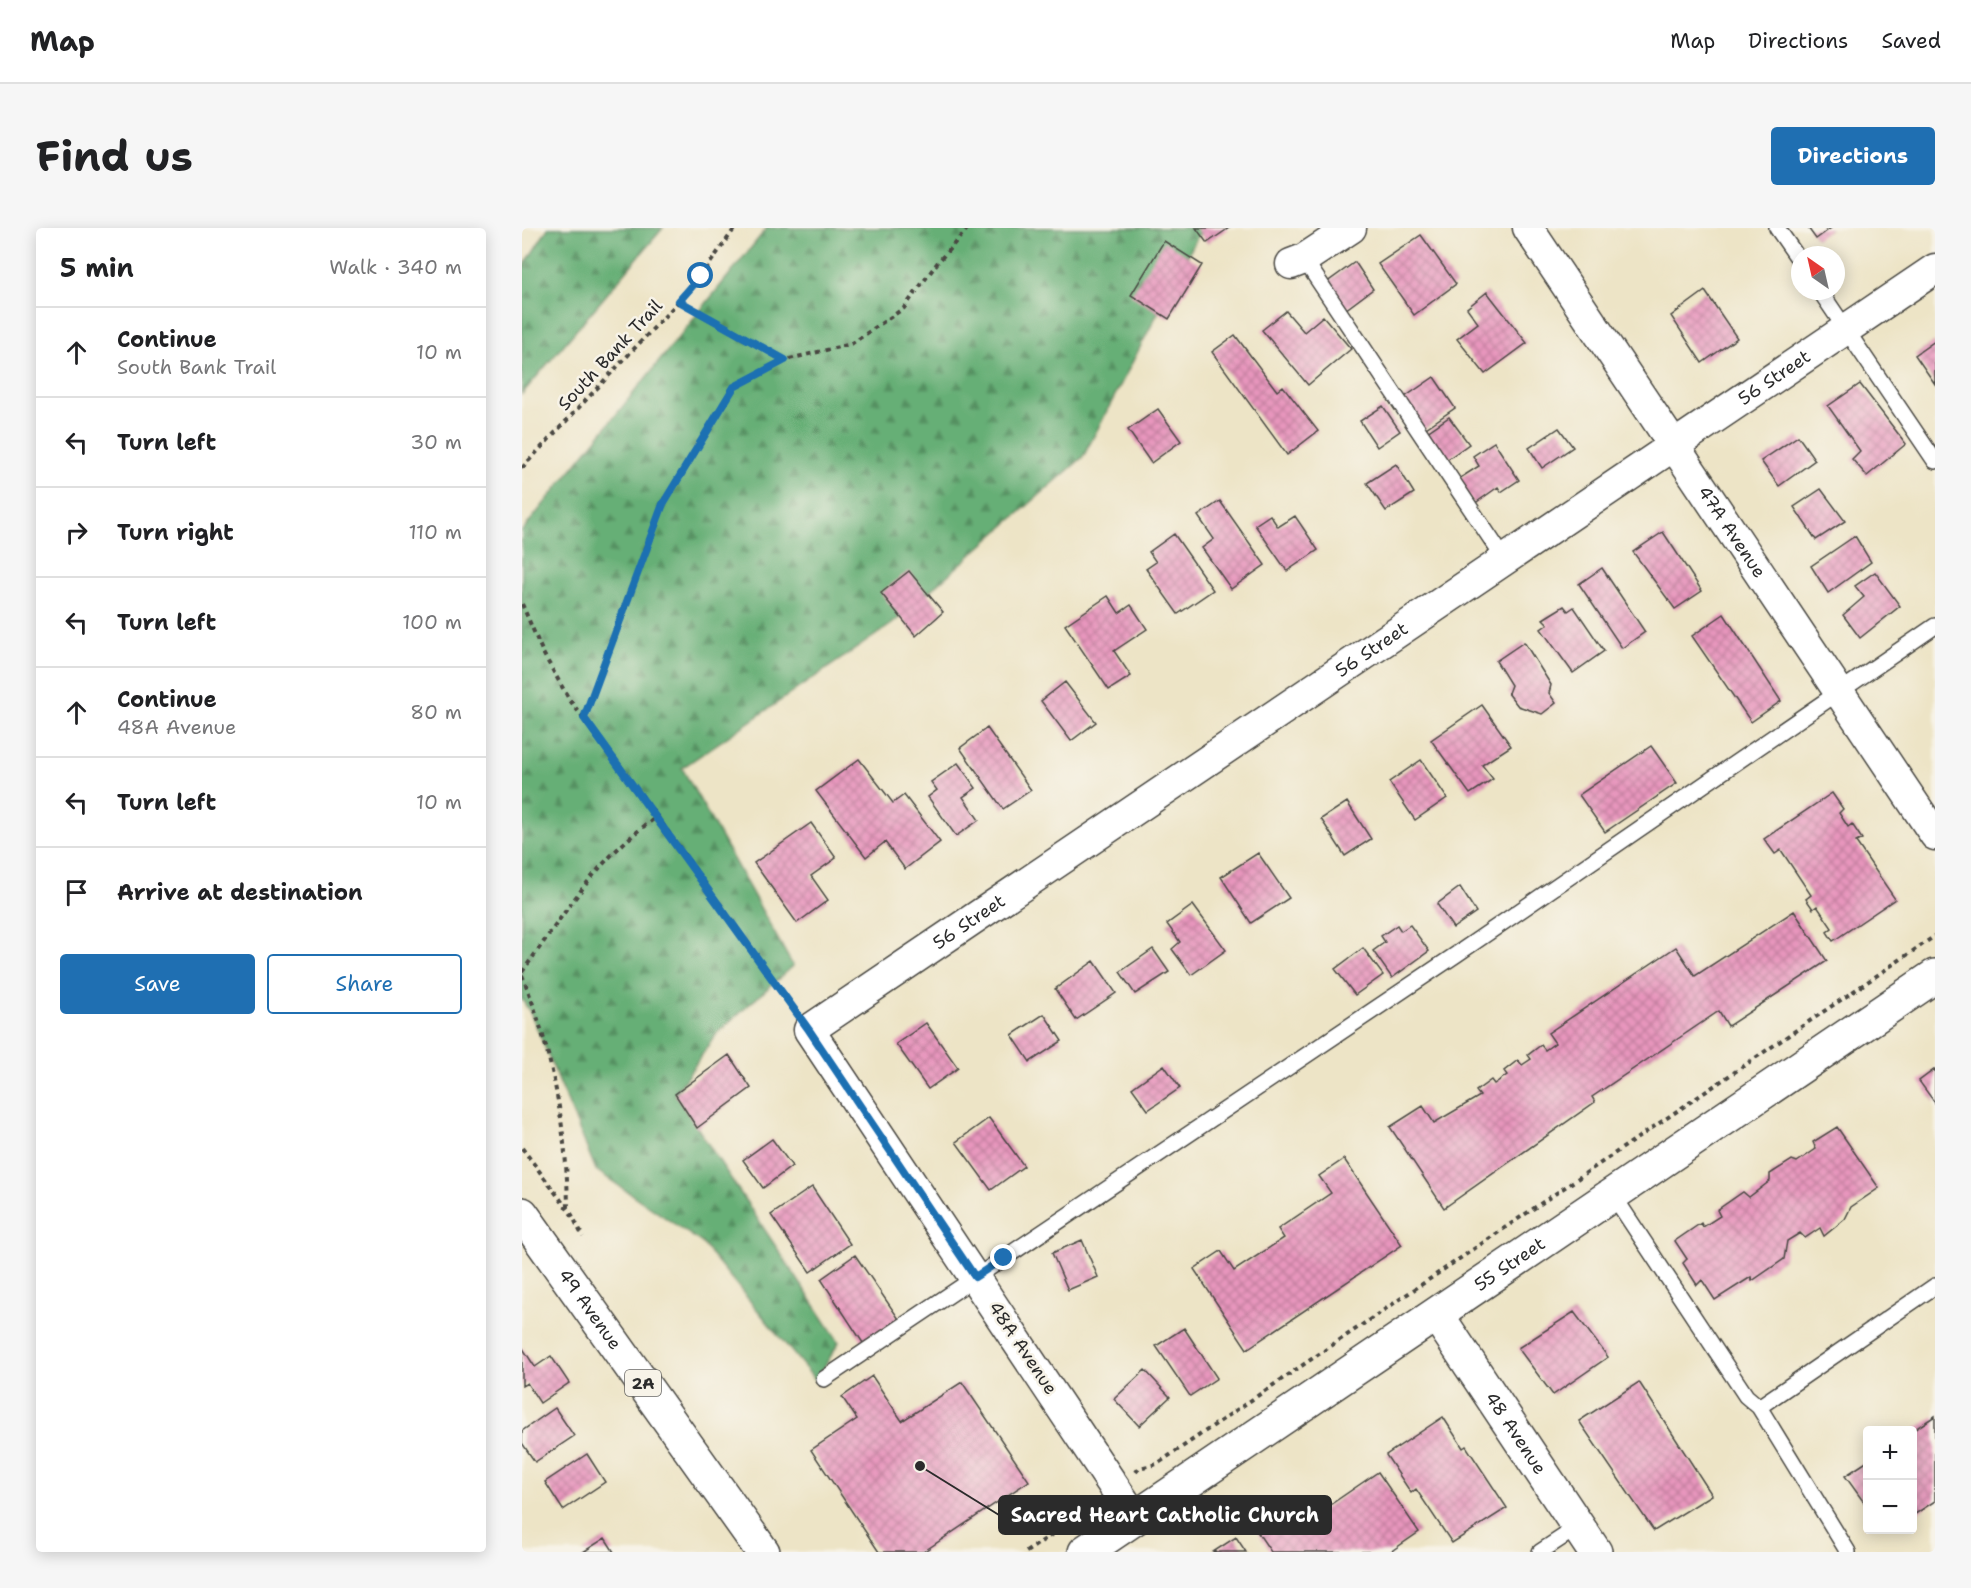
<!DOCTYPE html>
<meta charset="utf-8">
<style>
body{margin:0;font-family:"Shantell Sans",sans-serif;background:#f6f6f6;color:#202124}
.controls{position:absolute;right:18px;bottom:18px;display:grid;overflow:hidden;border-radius:6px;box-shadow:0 3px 15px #0003}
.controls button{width:54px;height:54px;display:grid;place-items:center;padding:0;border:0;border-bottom:2px solid #e0e0e0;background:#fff;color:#202124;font:30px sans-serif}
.compass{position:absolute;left:1269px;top:18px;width:54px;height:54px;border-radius:50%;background:#fff;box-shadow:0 3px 15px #0003;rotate:326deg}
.stop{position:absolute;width:18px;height:18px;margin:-14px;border:4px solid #1f6fb2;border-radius:50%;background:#fff}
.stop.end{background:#1f6fb2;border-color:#fff;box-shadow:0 2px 6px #0008}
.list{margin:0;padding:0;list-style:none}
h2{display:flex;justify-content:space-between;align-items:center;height:78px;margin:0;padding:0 24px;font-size:26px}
h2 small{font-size:20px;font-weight:400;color:#757577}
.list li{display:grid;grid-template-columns:39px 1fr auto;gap:18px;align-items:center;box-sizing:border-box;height:90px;padding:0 24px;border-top:2px solid #e0e0e0}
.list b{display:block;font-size:22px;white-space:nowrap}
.list p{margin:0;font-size:20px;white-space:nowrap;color:#757577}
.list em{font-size:20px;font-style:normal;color:#757577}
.actions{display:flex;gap:12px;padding:18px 24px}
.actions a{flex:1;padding:14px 0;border:2px solid #1f6fb2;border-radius:6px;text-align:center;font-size:21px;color:#1f6fb2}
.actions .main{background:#1f6fb2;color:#fff}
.icon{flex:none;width:33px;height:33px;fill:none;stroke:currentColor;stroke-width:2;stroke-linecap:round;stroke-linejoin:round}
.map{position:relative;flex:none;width:1413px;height:1324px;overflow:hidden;border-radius:6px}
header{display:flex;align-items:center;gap:36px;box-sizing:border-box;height:84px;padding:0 30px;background:#fff;border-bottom:2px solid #e0e0e0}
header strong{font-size:28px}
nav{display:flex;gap:33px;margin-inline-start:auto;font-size:21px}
.intro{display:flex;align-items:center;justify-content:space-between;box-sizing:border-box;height:144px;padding:0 36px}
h1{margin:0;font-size:42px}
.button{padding:15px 27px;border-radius:6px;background:#1f6fb2;color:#fff;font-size:21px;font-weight:700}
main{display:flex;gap:36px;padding:0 36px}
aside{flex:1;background:#fff;border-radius:6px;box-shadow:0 3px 15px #0003}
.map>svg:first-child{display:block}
.forest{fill:url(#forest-firs);stroke:#486d50;stroke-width:1.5}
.building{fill:url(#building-cross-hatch)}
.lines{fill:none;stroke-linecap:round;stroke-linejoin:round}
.service-casing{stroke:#484742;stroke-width:18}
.minor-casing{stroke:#484742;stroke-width:33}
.tertiary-casing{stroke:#484742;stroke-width:36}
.primary-casing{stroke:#484742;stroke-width:36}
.path{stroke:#484742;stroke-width:4;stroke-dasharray:4.5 4.5;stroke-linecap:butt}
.service{stroke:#fff;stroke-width:15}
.minor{stroke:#fff;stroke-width:30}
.tertiary{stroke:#fff;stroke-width:33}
.primary{stroke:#fff;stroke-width:33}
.route{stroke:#1f6fb2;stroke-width:8}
.labels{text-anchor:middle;stroke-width:5;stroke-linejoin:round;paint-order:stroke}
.shield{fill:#f7f3e8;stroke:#686764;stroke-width:1.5}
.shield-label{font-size:16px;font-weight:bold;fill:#2b2b2b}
.street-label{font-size:18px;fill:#2b2b2b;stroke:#f7f3e8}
.leader{fill:none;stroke:#2b2b2b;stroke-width:2}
.callout-dot{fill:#2b2b2b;stroke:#f7f3e8;stroke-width:2}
.callout{fill:#2b2b2b;stroke:#2b2b2b;stroke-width:2}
.callout-label{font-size:20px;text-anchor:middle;font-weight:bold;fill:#fff}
</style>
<header>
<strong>Map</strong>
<nav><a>Map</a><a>Directions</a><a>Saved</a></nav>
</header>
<div class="intro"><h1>Find us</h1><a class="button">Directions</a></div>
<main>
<aside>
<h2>5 min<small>Walk · 340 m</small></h2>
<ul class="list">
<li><svg class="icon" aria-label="ahead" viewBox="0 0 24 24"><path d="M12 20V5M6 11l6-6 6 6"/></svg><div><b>Continue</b><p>South Bank Trail</p></div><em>10 m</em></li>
<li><svg class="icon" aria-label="left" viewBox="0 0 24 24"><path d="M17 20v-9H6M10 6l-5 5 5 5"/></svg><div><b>Turn left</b></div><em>30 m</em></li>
<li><svg class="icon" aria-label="right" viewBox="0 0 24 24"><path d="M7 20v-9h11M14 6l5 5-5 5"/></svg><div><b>Turn right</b></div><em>110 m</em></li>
<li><svg class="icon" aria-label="left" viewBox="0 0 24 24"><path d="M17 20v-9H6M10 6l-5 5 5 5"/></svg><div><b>Turn left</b></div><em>100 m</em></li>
<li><svg class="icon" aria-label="ahead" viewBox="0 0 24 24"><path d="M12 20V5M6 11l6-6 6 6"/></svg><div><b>Continue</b><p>48A Avenue</p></div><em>80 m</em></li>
<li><svg class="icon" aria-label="left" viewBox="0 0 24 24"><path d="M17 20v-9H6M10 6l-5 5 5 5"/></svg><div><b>Turn left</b></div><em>10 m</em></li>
<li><svg class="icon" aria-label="arrive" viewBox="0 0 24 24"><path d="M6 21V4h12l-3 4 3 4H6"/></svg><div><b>Arrive at destination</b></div></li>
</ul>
<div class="actions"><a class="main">Save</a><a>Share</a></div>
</aside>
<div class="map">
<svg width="1413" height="1324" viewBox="0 0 1413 1324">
<defs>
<pattern id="forest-firs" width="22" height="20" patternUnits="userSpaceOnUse" patternTransform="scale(1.5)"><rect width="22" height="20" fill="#66af76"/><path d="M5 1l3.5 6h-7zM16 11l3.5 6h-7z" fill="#548f61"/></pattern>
<pattern id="building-cross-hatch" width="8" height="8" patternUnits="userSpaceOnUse" patternTransform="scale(1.5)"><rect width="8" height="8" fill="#e896bd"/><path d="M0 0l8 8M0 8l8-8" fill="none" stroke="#bc7b9a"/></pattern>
</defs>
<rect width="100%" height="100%" fill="#f7f3e8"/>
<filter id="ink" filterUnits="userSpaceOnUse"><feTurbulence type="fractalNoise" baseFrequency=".0167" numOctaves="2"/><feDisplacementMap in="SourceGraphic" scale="12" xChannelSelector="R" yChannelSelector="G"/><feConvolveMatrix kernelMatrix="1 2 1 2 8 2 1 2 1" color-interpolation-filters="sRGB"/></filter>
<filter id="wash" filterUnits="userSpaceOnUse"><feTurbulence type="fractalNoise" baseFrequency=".008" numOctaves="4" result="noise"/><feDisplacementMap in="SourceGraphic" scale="24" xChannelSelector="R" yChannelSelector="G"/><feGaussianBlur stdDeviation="1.35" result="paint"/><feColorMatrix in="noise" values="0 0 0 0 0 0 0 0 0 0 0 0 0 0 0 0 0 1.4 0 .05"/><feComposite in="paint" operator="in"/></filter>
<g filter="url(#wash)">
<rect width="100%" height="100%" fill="#ede4c6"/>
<!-- forest -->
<path class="forest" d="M26,0h115l-141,166v-125z
M245,0h435l-119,229 -191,167 -210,144 111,198 -76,67 -42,61 164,248 -23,39 -114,-138 -106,-73 -65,-156 -9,-15v-468z"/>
<g id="blocks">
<!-- building -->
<path class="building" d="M674,0h33l-22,15z
M1286,0h23l-15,11z
M899,7l35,49 -42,31 -36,-51z
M642,13l38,24 -33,54 -38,-24z
M833,34l18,27 -28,21 -19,-27z
M1183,63l32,47 -35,25 -31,-47z
M965,64l40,51 -42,31 -28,-35 21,-16 -11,-15z
M764,83l18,21 19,-16 28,33 -43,36 -46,-55z
M713,107l42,56 6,-5 35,45 -31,24 -75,-103z
M1413,113v43l-20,-29z
M912,149l21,31 -32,22 -21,-31z
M1338,156l46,60 -39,32 -15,-17 8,-8 -32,-45z
M861,178l17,25 -23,16 -17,-26z
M636,181l23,32 -30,22 -23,-33z
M927,189l20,27 -27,19 -19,-28z
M1037,200l14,19 -31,21 -13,-20z
M1276,208l17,24 -36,26 -18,-25z
M972,214l25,38 -18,12 -3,-5 -24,17 -17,-24 22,-14 -6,-10z
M874,236l18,29 -28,18 -19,-28z
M1299,261l24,32 -29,19 -22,-33z
M698,273l45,64 -34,24 -29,-41 12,-9 -16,-23z
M748,287l8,12 17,-11 23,34 -31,21 -32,-46z
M1141,304l39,59 -27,18 -42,-57z
M652,306l39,56 -35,24 -32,-45 10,-7 -7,-10z
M1333,308l16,26 -43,31 -17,-27z
M1080,340l43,64 -23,16 -43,-64z
M387,343l34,41 -27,24 -35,-43z
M1353,344l25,34 -40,32 -17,-23 21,-18 -9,-11z
M586,368l11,17 12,-8 16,24 -33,22 17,25 -22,14 -44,-65z
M1042,378l4,5 6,-4 30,44 -31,22 -32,-44 7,-5 -5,-5z
M1202,386l57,87 -30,21 -59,-86z
M1002,414l27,43 -2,8 7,10 -14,11 -24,-8 -10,-13 3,-8 -15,-24z
M543,454l31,40 -25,19 -30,-40z
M960,477l29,41 -29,19 11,14 -23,15 -39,-54z
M465,500l44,62 -28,19 -43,-61z
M1129,518l26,37 -72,49 -26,-37z
M337,531l34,44 11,-8 36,47 -35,27 -20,-27 -19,15 -50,-66z
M899,532l26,38 -32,22 -26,-38z
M436,535l18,25 -13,9 16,23 -23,16 -28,-39 9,-7 -6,-8z
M1310,565l11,16 -4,4 9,14 4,-3 10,15 -6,3 39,57 -62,42 -6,-9 5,-4 -15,-22 -4,3 -7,-10 5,-4 -30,-45 -6,4 -11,-15z
M825,574l24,37 -26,17 -24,-37z
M289,595l25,35 -25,18 17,24 -31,23 -43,-60z
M736,625l31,45 -38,25 -30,-46z
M938,659l16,25 -23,16 -16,-24z
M671,677l33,45 -35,25 -19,-26 8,-7 -13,-18z
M1272,683l33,50 -99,65 -9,-15 -127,86 3,5 -151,106 -54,-81 33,-21 11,17 46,-27 -4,-5 15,-11 3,4 13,-9 -3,-4 14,-11 4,5 9,-6 -3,-4 13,-10 4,5 10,-7 -7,-10 128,-86 19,29z
M875,697l4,6 9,-6 19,26 -37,27 -19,-27 12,-9 -4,-6z
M841,720l20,27 -28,20 -20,-26z
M631,721l16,23 -34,22 -15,-22z
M572,733l22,32 -40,27 -21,-31z
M522,786l18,27 -32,21 -18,-27z
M404,795l32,45 -30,21 -32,-45z
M207,827l22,33 -54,40 -22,-34z
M642,837l16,23 -32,22 -16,-22z
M1413,841v34l-16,-22z
M467,890l35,48 -33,24 -35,-48z
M1315,899l42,61 -28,19 -6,12 -21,17 -4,-8 -15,10 -5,-5 -13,8 -3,18 -32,22 -1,-4 -36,23 -13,-20 -5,5 -14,-22 4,-4 -12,-18 26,-18 2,4 17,-11 -3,-6 26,-18 6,5 21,-16v-7l22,-14 5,2 19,-13 -3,-7z
M250,911l20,27 -29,22 -20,-28z
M822,931l58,86 -155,104 -53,-80 27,-18 13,20 50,-33 -6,-9 53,-36 -12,-17z
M290,959l38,57 -40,28 -39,-57z
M560,1012l16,37 -30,13 -16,-37z
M333,1027l44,64 -36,24 -42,-64z
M1052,1084l34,45 -55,38 -35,-47z
M662,1100l33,50 -27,18 -34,-50z
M0,1119l13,20 16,-11 18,27 -29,20 -13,-20 -5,3z
M623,1142l25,27 -31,29 -25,-27z
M350,1148l30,45 60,-39 67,99 -106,71h-44l-68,-102 46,-31 -15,-22z
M1117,1154l73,113 -58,36 -75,-110z
M33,1180l19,28 -39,26 -13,-19v-12z
M1413,1188v85l-23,15v-85z
M921,1189l20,31 3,-2 41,62 -55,35 -36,-54 -5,4 -25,-38z
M65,1226l18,28 -42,28 -18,-28z
M1346,1233v47l-23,-32z
M856,1244l41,60 -29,20h-119l-17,-25 37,-26 14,21z
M714,1309l10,15h-33z
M83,1310l9,14h-31z"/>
</g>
</g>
<g filter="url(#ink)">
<use href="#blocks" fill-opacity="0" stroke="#484742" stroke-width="1.5"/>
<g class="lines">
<!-- service casing -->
<g class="service-casing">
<path id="service" d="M1255,0l23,33
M782,31l201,301
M1298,63l115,170
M1091,967l133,201 13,11 89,145
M302,1151l633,-425 478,-328
M1237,1179l176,-121
M1018,1324l38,-25"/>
</g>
<!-- minor casing -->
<g class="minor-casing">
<g id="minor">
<path id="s1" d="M1006,0l407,607"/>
<path d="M769,36l13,-5 47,-31"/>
<path id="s2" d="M613,1290l-326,-488 1126,-761"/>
</g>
</g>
<!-- tertiary casing -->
<g class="tertiary-casing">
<g id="tertiary">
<path id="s3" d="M915,1087l158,237"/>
<path id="s4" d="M563,1324l850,-576"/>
</g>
</g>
<!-- primary casing -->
<g class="primary-casing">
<g id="primary">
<path id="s5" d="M0,986l241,338"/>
</g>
</g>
<!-- path -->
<path class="path" d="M157,73l106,59 66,-16 53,-36 34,-46 30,-34
M0,240l157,-167 22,-25 34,-48
M0,376l21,49 26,46 88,118 136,191
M62,491l79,-215 71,-117 51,-27
M0,744c43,-58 74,-114 135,-155
M0,747c30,74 45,154 46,234
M0,920l50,67 11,22
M614,1244l3,-4 18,-4 778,-528
M504,1324l55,-37 9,-14"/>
<!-- service -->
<use href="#service" class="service"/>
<!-- minor -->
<use href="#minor" class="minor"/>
<!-- tertiary -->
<use href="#tertiary" class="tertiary"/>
<!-- primary -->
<use href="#primary" class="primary"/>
</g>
</g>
<g class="lines" filter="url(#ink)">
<!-- route -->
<path class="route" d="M179,48l-22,25 106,59 -51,27 -71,117 -79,214 225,312 166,247 29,-19"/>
</g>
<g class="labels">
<!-- shield labels -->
<rect class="shield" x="103" y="1142" width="36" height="26" rx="4.5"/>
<g class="shield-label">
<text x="121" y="1161">2A</text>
</g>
<!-- street labels -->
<g class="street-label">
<text transform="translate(88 127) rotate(-47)" y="6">South Bank Trail</text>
<text dy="6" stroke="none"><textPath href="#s2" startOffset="1752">56 Street</textPath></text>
<text dy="6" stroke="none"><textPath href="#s1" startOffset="366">47A Avenue</textPath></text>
<text dy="6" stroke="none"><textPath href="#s2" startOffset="1266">56 Street</textPath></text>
<text dy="6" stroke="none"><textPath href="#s2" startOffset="780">56 Street</textPath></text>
<text dy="6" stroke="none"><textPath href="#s4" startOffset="513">55 Street</textPath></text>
<text dy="6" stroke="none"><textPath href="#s5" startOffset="117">49 Avenue</textPath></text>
<text transform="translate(501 1120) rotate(56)" y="6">48A Avenue</text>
<text dy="6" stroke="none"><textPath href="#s3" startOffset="142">48 Avenue</textPath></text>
</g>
</g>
<!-- callouts -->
<path class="leader" d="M398 1238L477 1287"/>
<circle class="callout-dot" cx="398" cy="1238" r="6"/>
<rect class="callout" x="477" y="1268" width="332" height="38" rx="6"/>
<g class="callout-label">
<text x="643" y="1294">Sacred Heart Catholic Church</text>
</g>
</svg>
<div class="controls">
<button>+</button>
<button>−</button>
</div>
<svg class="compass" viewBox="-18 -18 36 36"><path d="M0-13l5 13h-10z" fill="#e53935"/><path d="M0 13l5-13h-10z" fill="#757577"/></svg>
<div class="stop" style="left:179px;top:48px"></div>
<div class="stop end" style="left:482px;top:1030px"></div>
</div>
</main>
